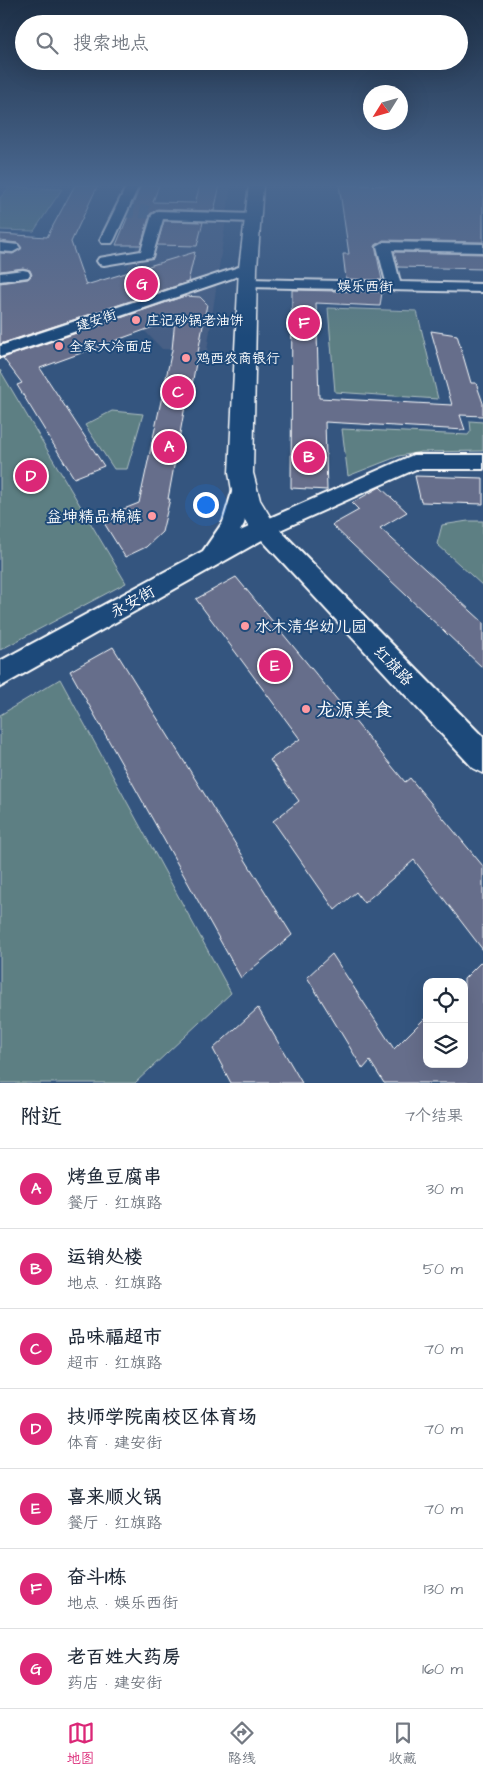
<!DOCTYPE html>
<html lang="zh">
<meta charset="utf-8">
<style>
body{margin:0;font-family:"Architects Daughter","LXGW WenKai TC",sans-serif;background:#f6f6f7;color:#1f2937}
.controls{position:absolute;right:15px;bottom:15px;display:grid;overflow:hidden;border-radius:10px;box-shadow:0 5px 20px #0002}
.controls button{width:45px;height:45px;display:grid;place-items:center;padding:0;border:0;border-bottom:1px solid #e0e1e3;background:#fff;color:#1f2937;font:25px sans-serif}
.compass{position:absolute;left:363px;top:85px;width:45px;height:45px;border-radius:50%;background:#fff;box-shadow:0 5px 20px #0002;rotate:233deg}
.you{position:absolute;left:205px;top:504px;width:18px;height:18px;margin:-12px;border:4px solid #fff;border-radius:50%;background:#1a73e8;box-shadow:0 0 0 8px #1a73e833}
.badge{display:grid;place-items:center;width:32px;height:32px;border-radius:50%;background:#db2777;color:#fff;font-size:16px;font-weight:700}
.pin{position:absolute;translate:-50% -50%;border:2px solid #fff;box-shadow:0 1px 5px #0006}
.list{margin:0;padding:0;list-style:none}
h2{display:flex;justify-content:space-between;align-items:center;height:65px;margin:0;padding:0 20px;font-size:21px}
h2 small{font-size:16px;font-weight:400;color:#747a83}
.list li{display:grid;grid-template-columns:32px 1fr auto;gap:15px;align-items:center;box-sizing:border-box;height:80px;padding:0 20px;border-top:1px solid #e0e1e3}
.list b{display:block;font-size:19px;white-space:nowrap}
.list p{margin:0;font-size:16px;white-space:nowrap;color:#747a83}
.list em{font-size:16px;font-style:normal;color:#747a83}
.icon{flex:none;width:28px;height:28px;fill:none;stroke:currentColor;stroke-width:2;stroke-linecap:round;stroke-linejoin:round}
.map{position:relative;flex:none;width:483px;height:1083px;overflow:hidden}
.search{position:absolute;background:#fff;box-shadow:0 5px 20px #0002;left:15px;right:15px;top:15px;height:55px;display:flex;align-items:center;gap:12px;box-sizing:border-box;padding:0 18px;border-radius:28px;color:#747a83;font-size:19px}
.sheet{height:625px;background:#fff}
nav{display:flex;justify-content:space-around;align-items:center;box-sizing:border-box;height:70px;border-top:1px solid #e0e1e3;background:#fff;font-size:14px;color:#747a83}
nav a{display:grid;justify-items:center;gap:2px}
nav .on{color:#db2777}
.map>svg:first-child{display:block}
.built{fill:#475f85}
.green{fill:#5d7f83;stroke:#aebfc1}
.building{fill:#666e8b;stroke:#fff}
.lines{fill:none;stroke-linecap:round;stroke-linejoin:round}
.minor-tunnel{stroke:#526e92;stroke-width:13;stroke-dasharray:13 6;stroke-linecap:butt}
.minor-casing{stroke:#fff;stroke-width:4}
.tertiary-casing{stroke:#fff;stroke-width:3}
.minor{fill:#1f4a7a;fill-rule:evenodd}
.tertiary{fill:#1f4a7a;fill-rule:evenodd}
.poi-dot{fill:#ff9aa2;stroke:#1f4a7a;stroke-width:2}
.labels{text-anchor:middle;stroke-width:4;stroke-linejoin:round;paint-order:stroke}
.far-street-label{font-size:14px;fill:#fff;stroke:#1f4a7a}
.far-poi-label{font-size:14px;fill:#fff;stroke:#1f4a7a;text-anchor:start}
.poi-label{font-size:16px;fill:#fff;stroke:#1f4a7a;text-anchor:end}
.street-label{font-size:16px;fill:#fff;stroke:#1f4a7a}
.near-poi-label{font-size:19px;fill:#fff;stroke:#1f4a7a;text-anchor:start}
</style>
<div class="map">
<svg width="483" height="1083" viewBox="0 0 483 1083">
<rect width="100%" height="100%" fill="#34557f"/>
<filter id="ink" filterUnits="userSpaceOnUse"><feTurbulence type="fractalNoise" baseFrequency=".02" numOctaves="2"/><feDisplacementMap in="SourceGraphic" scale="10" xChannelSelector="R" yChannelSelector="G"/><feConvolveMatrix kernelMatrix="1 2 1 2 8 2 1 2 1" color-interpolation-filters="sRGB"/></filter>
<g filter="url(#ink)">
<!-- built -->
<path class="built" d="M160,185h71l-24,166 -45,-2 -47,-49z"/>
<!-- green -->
<path class="green" d="M9,187l53,2 -28,42 -34,-1v-32z
M328,308l89,3 21,88 -103,-7z
M0,370l126,213 -126,67z
M112,411l31,3 -16,55h-13l-29,-44z
M470,421l13,1v29l-62,1 -22,4 -51,20 -6,-47 126,6 3,-4z
M468,521h15v65l-46,-42 5,-19z
M60,679l171,314 -96,90h-135v-368z"/>
<!-- building -->
<path class="building" d="M75,185h23l-27,57 15,43 109,-33 -7,30 -188,62v-61l28,-4 4,-4 -2,-5 -7,-2 -23,3v-18l13,1 9,-6 -4,-5 -18,-2v-7l47,3z
M141,185h18l-6,17 42,1 5,-18h20l-6,26 -57,-2 -7,5 -9,31h-25z
M339,185l144,2v55l-100,-2 -8,6 7,34 -36,-1 -3,-25h6z
M164,221l39,1 -6,24 -40,-1z
M394,252l89,2v15l-85,-2z
M292,290l90,2 -2,14 -64,-3 3,95 133,7 -21,-74 26,4 14,48h5l7,20v13l-23,-1 5,15 -140,-8 2,68 -36,-2z
M185,296l15,1 7,7 -19,102h-3l-17,93h2l-8,33 -16,15 -21,10 -24,-39 38,-15 33,-153 3,-31 -135,49 64,98 -30,12 -57,-93 5,-2 -19,-25z
M415,476l68,2v26l-62,-2z
M380,487l27,25 -27,16 103,94v46l-151,-143 27,-15 -7,-7z
M236,577l169,205 5,-4 73,88v84l-69,-90 -50,43 -8,-11 -21,18 -62,-89 26,-20 -29,-41 30,-21 -104,-140z
M113,647l179,288 -51,43 -171,-307z
M332,954l62,95 33,-33v48h37v-85l19,-19v123h-99l-14,-22 -7,8 -56,-92z
M258,1008l44,75h-71l-18,-34z"/>
<g class="lines">
<!-- minor-tunnel -->
<path class="minor-tunnel" d="M121,211l28,1"/>
<!-- minor casing -->
<g class="minor-casing">
<path id="minor" d="M127,185h12l-25,55 -2,3h-10l-2,-3z
M158,211l95,3 6,4 -6,4 -90,-3 -11,38 -48,8 -5,-1 -2,-3 2,-3 42,-7 11,-36z
M384,242l99,2v8l-91,-2 8,32 83,2v8l-235,-5 -7,-4 7,-4 138,3 -9,-36z
M0,243l18,2 2,3 -7,4 -13,-1z
M248,264l5,1 2,3 -2,3 -253,86v-11z
M23,270l5,1 2,3 -2,3 -28,4v-8z
M413,455h70v14h-67l-136,61 203,207v36l-10,-5 -211,-228 -262,147v-26l203,-110 20,-29 13,-43 7,-2 7,2 3,5 -9,40 -4,7z"/>
</g>
<!-- tertiary casing -->
<g class="tertiary-casing">
<path id="tertiary" d="M249,185h14l-6,83 -4,205 7,27 17,28 -3,7 -10,3 -10,-3 -20,-33 -5,-29 10,-205z"/>
</g>
<!-- minor -->
<use href="#minor" class="minor"/>
<!-- tertiary -->
<use href="#tertiary" class="tertiary"/>
</g>
</g>
<!-- sky -->
<linearGradient id="sky" x2="0" y2="1"><stop stop-color="#1d2f46"/><stop offset="0.55" stop-color="#4a6890"/><stop offset="1" stop-color="#4a6890" stop-opacity="0"/></linearGradient>
<rect width="483" height="337" fill="url(#sky)"/>
<!-- markers -->
<g class="poi-dot">
<circle cx="136" cy="320" r="5"/>
<circle cx="59" cy="346" r="5"/>
<circle cx="186" cy="358" r="5"/>
<circle cx="152" cy="516" r="5"/>
<circle cx="245" cy="626" r="5"/>
<circle cx="306" cy="709" r="5"/>
</g>
<g class="labels">
<!-- far-street labels -->
<g class="far-street-label">
<text transform="translate(365 286) rotate(1)" y="5">娱乐西街</text>
<text transform="translate(96 320) rotate(-19)" y="5">建安街</text>
</g>
<!-- far-poi labels -->
<g class="far-poi-label">
<text x="146" y="325">庄记砂锅老油饼</text>
<text x="69" y="351">全家大冷面店</text>
<text x="196" y="363">鸡西农商银行</text>
</g>
<!-- poi labels -->
<g class="poi-label">
<text x="142" y="522">益坤精品棉裤</text>
<text x="255" y="632" text-anchor="start">水木清华幼儿园</text>
</g>
<!-- street labels -->
<g class="street-label">
<text transform="translate(132 601) rotate(-29)" y="6">永安街</text>
<text transform="translate(394 665) rotate(46)" y="6">红旗路</text>
</g>
<!-- near-poi labels -->
<g class="near-poi-label">
<text x="316" y="716">龙源美食</text>
</g>
</g>
</svg>
<div class="controls">
<button><svg class="icon" aria-label="locate" viewBox="0 0 24 24"><circle cx="12" cy="12" r="6"/><path d="M12 2v4M12 18v4M2 12h4M18 12h4"/></svg></button>
<button><svg class="icon" aria-label="layers" viewBox="0 0 24 24"><path d="M12 4l9 5-9 5-9-5zM3 14l9 5 9-5"/></svg></button>
</div>
<svg class="compass" viewBox="-18 -18 36 36"><path d="M0-13l5 13h-10z" fill="#e53935"/><path d="M0 13l5-13h-10z" fill="#747a83"/></svg>
<div class="you"></div>
<div class="pin badge" style="left:169px;top:447px">A</div>
<div class="pin badge" style="left:309px;top:457px">B</div>
<div class="pin badge" style="left:178px;top:392px">C</div>
<div class="pin badge" style="left:31px;top:476px">D</div>
<div class="pin badge" style="left:275px;top:666px">E</div>
<div class="pin badge" style="left:304px;top:323px">F</div>
<div class="pin badge" style="left:142px;top:284px">G</div>
<div class="search"><svg class="icon" aria-label="search" viewBox="0 0 24 24"><circle cx="10" cy="10" r="6"/><path d="M15 15l6 6"/></svg>搜索地点</div>
</div>
<section class="sheet">
<h2>附近<small>7个结果</small></h2>
<ul class="list">
<li><span class="badge">A</span><div><b>烤鱼豆腐串</b><p>餐厅 · 红旗路</p></div><em>30 m</em></li>
<li><span class="badge">B</span><div><b>运销处楼</b><p>地点 · 红旗路</p></div><em>50 m</em></li>
<li><span class="badge">C</span><div><b>品味福超市</b><p>超市 · 红旗路</p></div><em>70 m</em></li>
<li><span class="badge">D</span><div><b>技师学院南校区体育场</b><p>体育 · 建安街</p></div><em>70 m</em></li>
<li><span class="badge">E</span><div><b>喜来顺火锅</b><p>餐厅 · 红旗路</p></div><em>70 m</em></li>
<li><span class="badge">F</span><div><b>奋斗1栋</b><p>地点 · 娱乐西街</p></div><em>130 m</em></li>
<li><span class="badge">G</span><div><b>老百姓大药房</b><p>药店 · 建安街</p></div><em>160 m</em></li>
</ul>
</section>
<nav>
<a class="on"><svg class="icon" aria-label="map" viewBox="0 0 24 24"><path d="M3 6l6-2 6 2 6-2v14l-6 2-6-2-6 2zM9 4v14M15 6v14"/></svg>地图</a>
<a><svg class="icon" aria-label="directions" viewBox="0 0 24 24"><path d="M12 3l9 9-9 9-9-9zM9 14v-3h6M13 9l2 2-2 2"/></svg>路线</a>
<a><svg class="icon" aria-label="saved" viewBox="0 0 24 24"><path d="M7 4h10v16l-5-4-5 4z"/></svg>收藏</a>
</nav>
